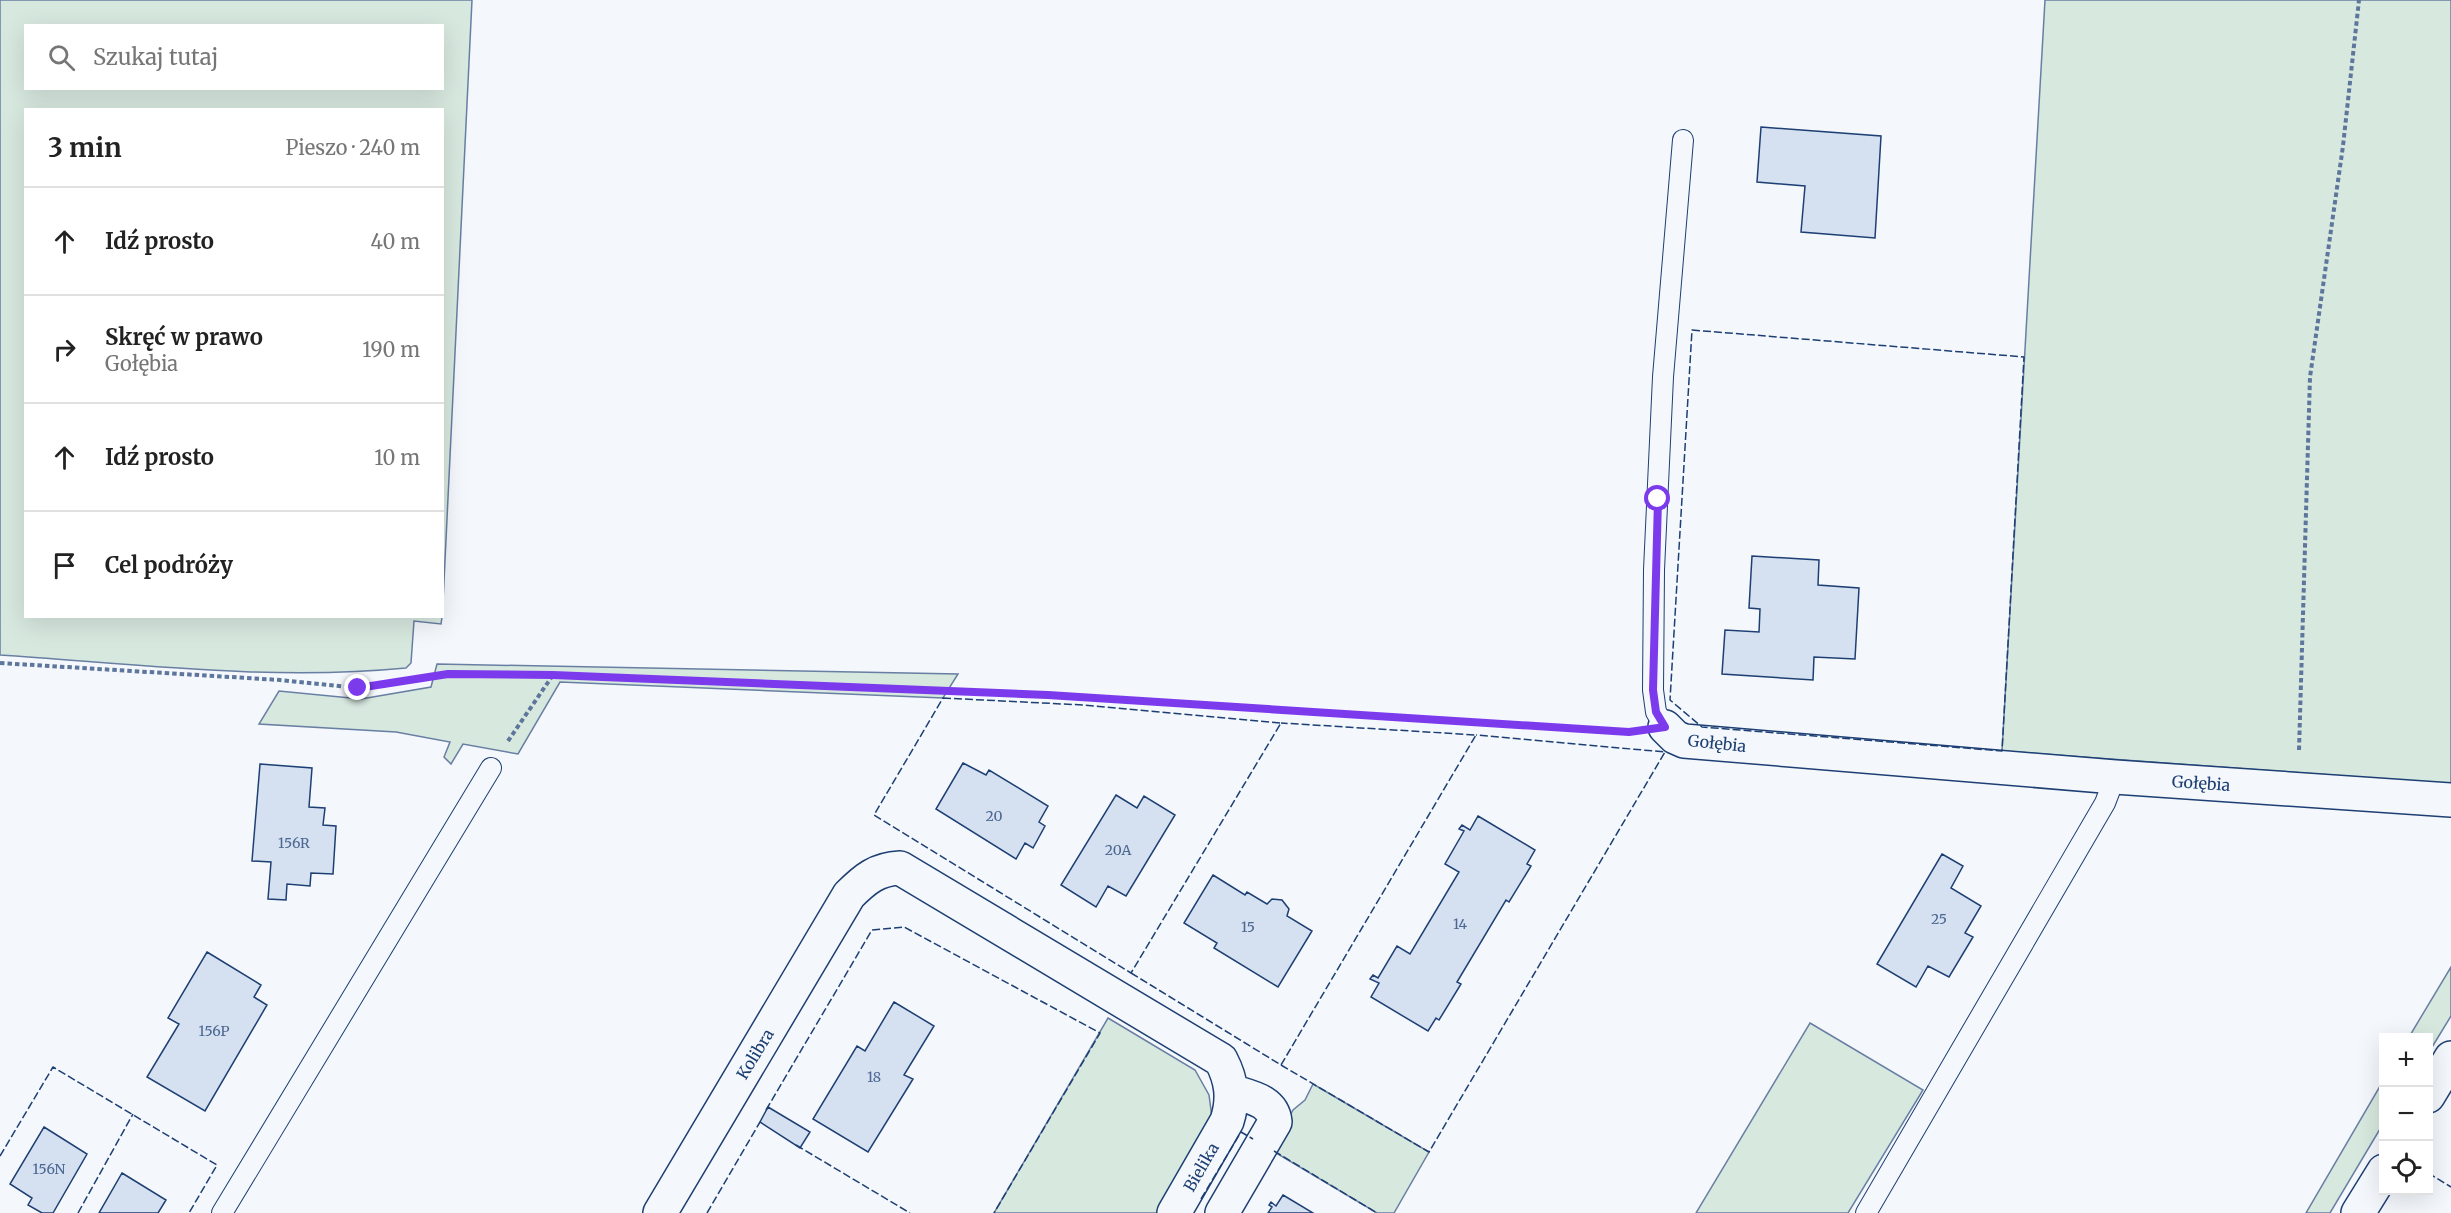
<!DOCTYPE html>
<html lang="pl">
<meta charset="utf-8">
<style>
body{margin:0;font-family:Merriweather,serif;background:#f2f2f2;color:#222}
.controls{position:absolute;right:18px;bottom:18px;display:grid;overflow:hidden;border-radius:0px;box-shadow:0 6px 24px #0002}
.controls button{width:54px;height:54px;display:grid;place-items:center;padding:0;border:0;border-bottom:2px solid #e0e0e0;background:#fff;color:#222;font:30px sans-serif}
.stop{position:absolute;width:18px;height:18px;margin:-14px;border:4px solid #7c3aed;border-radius:50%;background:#fff}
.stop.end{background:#7c3aed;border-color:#fff;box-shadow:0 2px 6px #0008}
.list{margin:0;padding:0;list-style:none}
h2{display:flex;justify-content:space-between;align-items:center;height:78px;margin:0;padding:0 24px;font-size:26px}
h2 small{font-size:20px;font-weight:400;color:#767676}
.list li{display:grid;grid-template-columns:39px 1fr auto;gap:18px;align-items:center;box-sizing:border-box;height:108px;padding:0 24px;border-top:2px solid #e0e0e0}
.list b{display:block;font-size:22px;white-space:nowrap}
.list p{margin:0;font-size:20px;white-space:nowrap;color:#767676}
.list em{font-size:20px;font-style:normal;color:#767676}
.icon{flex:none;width:33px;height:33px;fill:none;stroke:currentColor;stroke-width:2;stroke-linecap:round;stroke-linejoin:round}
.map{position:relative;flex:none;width:2451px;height:1213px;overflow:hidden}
.search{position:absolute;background:#fff;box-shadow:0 6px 24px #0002;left:24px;top:24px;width:420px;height:66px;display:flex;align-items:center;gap:15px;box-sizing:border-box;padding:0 21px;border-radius:0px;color:#767676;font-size:22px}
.panel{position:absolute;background:#fff;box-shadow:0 6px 24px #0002;left:24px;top:108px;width:420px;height:510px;border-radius:0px}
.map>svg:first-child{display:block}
.green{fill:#d7e8df;stroke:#687fa3;stroke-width:1.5;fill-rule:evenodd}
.building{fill:#d5e0f0;stroke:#1d3f73;stroke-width:1.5}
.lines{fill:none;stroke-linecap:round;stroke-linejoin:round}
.lane-casing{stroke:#1d3f73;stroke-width:22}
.street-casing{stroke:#1d3f73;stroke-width:36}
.path{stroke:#5e769c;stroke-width:4;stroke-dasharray:4.5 3;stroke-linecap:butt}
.lane{stroke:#f4f7fb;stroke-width:20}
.street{stroke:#f4f7fb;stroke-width:33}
.fence{stroke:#1d3f73;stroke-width:1.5;stroke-dasharray:8 3;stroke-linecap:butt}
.route{stroke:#7c3aed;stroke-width:8}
.labels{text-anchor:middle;stroke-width:4.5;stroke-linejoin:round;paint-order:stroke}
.number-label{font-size:14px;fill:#4b6792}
.street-label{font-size:16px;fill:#1d3f73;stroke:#f4f7fb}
</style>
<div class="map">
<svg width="2451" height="1213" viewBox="0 0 2451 1213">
<rect width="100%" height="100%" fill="#f4f7fb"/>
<!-- green -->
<path class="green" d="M0,0h472l-29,602 -1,-492h-416v506l416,1 -1,7 -27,-3 -3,42 -5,5c-134,13 -271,-4 -406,-13zM26,26h416v62h-416z
M2045,0h406v784l-449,-33z
M437,664l521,10 -15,24 -383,-16 -42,72 -55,-10 -12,20 -7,-7 6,-15 -54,-10 -137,-8 20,-33 82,8 70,-12z
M2451,967v49l-22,36 -1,-14 -19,-1z
M1108,1018l87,52 14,25 4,30 -50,88h-169z
M1810,1023l113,67 -75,123h-152z
M2383,1081v43l-53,89h-24z
M1313,1084l116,68 -35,61h-17l-106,-63 22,-40 12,-10z"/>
<!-- building -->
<path class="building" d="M1761,127l120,9 -6,102 -74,-6 4,-46 -48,-4z
M1752,556l67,4 -1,25 41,3 -4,71 -41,-2 -1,23 -91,-6 3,-44 34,2 1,-23 -11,-1z
M963,763l23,12 3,-5 59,36 -9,16 6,4 -12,22 -8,-5 -9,16 -80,-50z
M260,764l52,4 -3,39 16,1 -2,17 13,1 -3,48 -22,-1 -1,13 -23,-2 -1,16 -18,-1 3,-37 -19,-1z
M1116,795l21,13 7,-12 31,19 -49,81 -18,-10 -12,21 -35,-22z
M1478,816l57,34 -8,14 4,2 -22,36 -3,-2 -49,82 4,2 -22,36 -3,-2 -8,13 -57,-34 8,-14 -9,-4 3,-4 5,3 19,-32 13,8 49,-82 -14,-8 19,-33 -5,-2 3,-4 8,5z
M1942,854l21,12 -12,22 30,18 -16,27 8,4 -24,40 -21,-11 -12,21 -39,-23z
M1213,875l32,20 2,-3 20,12 5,-5 10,1 7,9 -2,7 25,15 -34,56 -64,-39 3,-5 -33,-20z
M207,952l54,33 -7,12 13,8 -62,106 -58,-34 32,-53 -11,-6z
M894,1002l40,24 -30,49 9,4 -45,73 -55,-33 44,-73 8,5z
M768,1107l42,25 -10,16 -40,-26z
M44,1127l43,27 -34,59h-11l-14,-8 4,-7 -22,-14z
M122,1173l44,27 -8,13h-59z
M1283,1195l30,18h-45l4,-6 -3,-2 2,-3 5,4z"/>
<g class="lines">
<!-- lane casing -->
<g class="lane-casing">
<path id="lane" d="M1665,727l-9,-15 -3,-22 1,-120 9,-193 20,-237
M222,1213l269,-445
M1866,1213l239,-410 10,-26"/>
</g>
<!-- street casing -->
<g class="street-casing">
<path id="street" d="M1665,727l10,10 9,4 431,36 336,23
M2428,1096l23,-38
M660,1213l189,-318c16,-16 28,-26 51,-27l321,192c11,21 13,39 6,61l-53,92
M1222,1213l53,-91c-2,-22 -26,-25 -44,-31
M2358,1213l26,-42"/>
</g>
<!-- path -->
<path class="path" d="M0,663l280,17 78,8 90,-14 105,1 495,20 580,37
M508,741l45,-66
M2299,750l11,-373 33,-231 16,-146"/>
<!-- lane -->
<use href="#lane" class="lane"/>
<!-- street -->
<use href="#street" class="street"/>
<!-- fence -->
<path class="fence" d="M1692,330l332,27 -22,394 -300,-24 -32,-27z
M943,698l140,7 198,18 -150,250 -257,-158z
M1131,973l150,92 195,-330 -195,-12
M1281,1065l148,87 236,-400 -189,-17
M766,1110l106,-180 32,-3 196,106 -106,180
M796,1145l114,68
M1274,1151l103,62
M0,1156l53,-89 164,98 -28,48
M2428,1173l23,14
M1201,1199l40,-67 12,7
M78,1213l55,-99
M707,1213l53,-91"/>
</g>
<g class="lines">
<!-- route -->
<path class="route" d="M358,688l90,-14 105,1 495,20 581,37 36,-5 -9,-15 -3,-22 5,-191"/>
</g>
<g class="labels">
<!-- number labels -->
<g class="number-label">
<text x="994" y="821">20</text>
<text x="294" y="848">156R</text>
<text x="1118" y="855">20A</text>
<text x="1939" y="924">25</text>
<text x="1460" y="929">14</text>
<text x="1248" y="932">15</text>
<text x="214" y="1036">156P</text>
<text x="874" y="1082">18</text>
<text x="49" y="1174">156N</text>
</g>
<!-- street labels -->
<g class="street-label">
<text transform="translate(1717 743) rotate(6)" y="6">Gołębia</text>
<text transform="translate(2201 783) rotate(4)" y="6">Gołębia</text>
<text transform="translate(755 1054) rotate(-59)" y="6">Kolibra</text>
<text transform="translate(1201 1167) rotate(-60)" y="6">Bielika</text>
</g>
</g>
</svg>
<div class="controls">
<button>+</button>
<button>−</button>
<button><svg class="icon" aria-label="locate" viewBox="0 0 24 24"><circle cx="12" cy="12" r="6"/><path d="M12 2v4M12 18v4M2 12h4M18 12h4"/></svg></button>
</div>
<div class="stop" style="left:1658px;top:499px"></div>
<div class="stop end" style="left:358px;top:688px"></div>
<div class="search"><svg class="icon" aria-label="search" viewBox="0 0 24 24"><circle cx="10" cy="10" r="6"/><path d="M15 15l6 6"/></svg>Szukaj tutaj</div>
<section class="panel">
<h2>3 min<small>Pieszo · 240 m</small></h2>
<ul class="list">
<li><svg class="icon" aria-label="ahead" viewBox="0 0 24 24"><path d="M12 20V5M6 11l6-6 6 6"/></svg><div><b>Idź prosto</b></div><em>40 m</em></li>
<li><svg class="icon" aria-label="right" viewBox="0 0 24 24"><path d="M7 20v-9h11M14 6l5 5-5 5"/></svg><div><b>Skręć w prawo</b><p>Gołębia</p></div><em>190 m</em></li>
<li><svg class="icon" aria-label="ahead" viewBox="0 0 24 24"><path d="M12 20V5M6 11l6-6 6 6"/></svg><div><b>Idź prosto</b></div><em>10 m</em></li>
<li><svg class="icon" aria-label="arrive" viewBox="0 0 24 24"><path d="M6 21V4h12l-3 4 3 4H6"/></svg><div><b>Cel podróży</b></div></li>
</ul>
</section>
</div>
